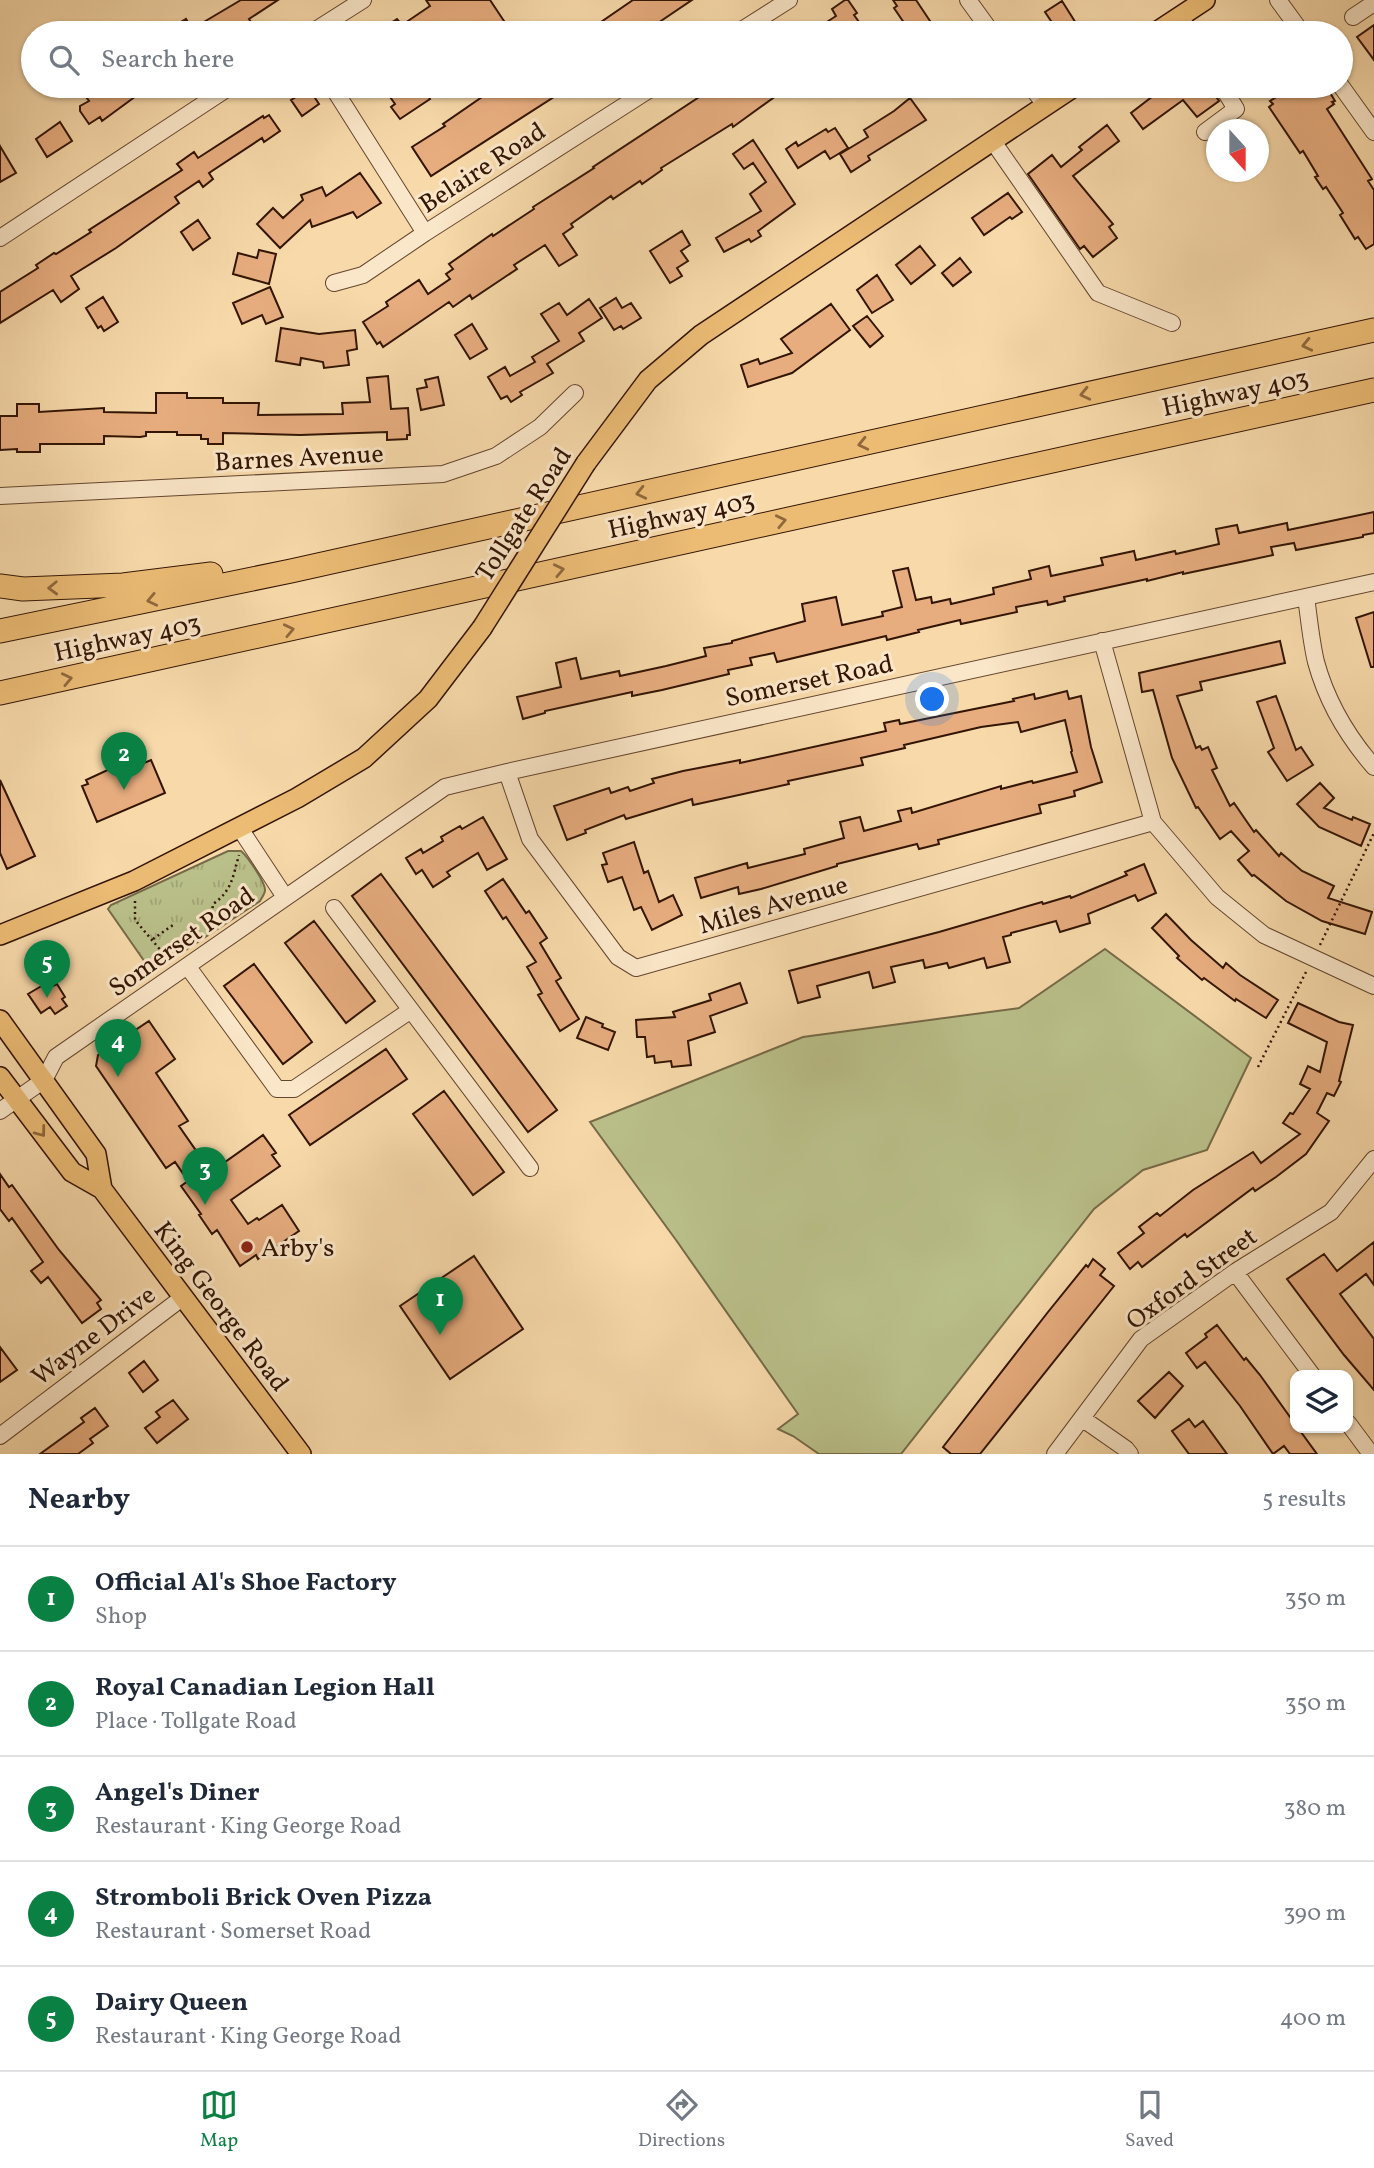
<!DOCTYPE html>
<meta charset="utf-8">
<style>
body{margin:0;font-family:Vollkorn,serif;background:#f6f6f7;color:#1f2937}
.controls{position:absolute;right:21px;bottom:21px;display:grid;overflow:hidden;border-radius:14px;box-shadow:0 2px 5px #0004}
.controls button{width:63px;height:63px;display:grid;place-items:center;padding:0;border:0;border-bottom:2px solid #e0e1e3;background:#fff;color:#1f2937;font:35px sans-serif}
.compass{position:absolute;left:1206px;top:119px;width:63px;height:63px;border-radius:50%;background:#fff;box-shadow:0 2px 5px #0004;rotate:159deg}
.you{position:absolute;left:933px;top:700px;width:24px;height:24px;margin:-18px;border:5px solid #fff;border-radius:50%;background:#1a73e8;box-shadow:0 0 0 10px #1a73e833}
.badge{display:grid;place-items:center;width:46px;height:46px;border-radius:50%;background:#0b8043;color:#fff;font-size:23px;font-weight:700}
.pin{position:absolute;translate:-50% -58px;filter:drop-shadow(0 2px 4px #0008)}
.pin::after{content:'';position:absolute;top:37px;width:24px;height:21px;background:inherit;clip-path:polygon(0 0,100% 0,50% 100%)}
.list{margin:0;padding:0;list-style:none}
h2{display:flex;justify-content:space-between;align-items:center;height:91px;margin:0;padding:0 28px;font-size:30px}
h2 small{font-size:23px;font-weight:400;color:#747a83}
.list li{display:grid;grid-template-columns:46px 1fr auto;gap:21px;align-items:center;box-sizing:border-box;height:105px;padding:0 28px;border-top:2px solid #e0e1e3}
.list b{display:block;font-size:26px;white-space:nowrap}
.list p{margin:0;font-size:23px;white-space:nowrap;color:#747a83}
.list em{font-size:23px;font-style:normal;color:#747a83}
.icon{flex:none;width:38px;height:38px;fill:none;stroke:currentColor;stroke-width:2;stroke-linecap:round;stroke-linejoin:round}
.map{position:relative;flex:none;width:1374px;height:1454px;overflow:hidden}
.search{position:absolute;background:#fff;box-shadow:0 2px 5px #0004;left:21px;right:21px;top:21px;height:77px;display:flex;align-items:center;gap:18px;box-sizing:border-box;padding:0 24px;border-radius:38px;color:#747a83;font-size:26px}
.sheet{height:616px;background:#fff}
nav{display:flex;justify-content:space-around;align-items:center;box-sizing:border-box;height:98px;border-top:2px solid #e0e1e3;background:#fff;font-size:19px;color:#747a83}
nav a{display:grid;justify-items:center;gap:4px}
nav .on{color:#0b8043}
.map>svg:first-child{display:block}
.grass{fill:url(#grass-tufts);stroke:#766a47;stroke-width:2}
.park{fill:#bac08a;stroke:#766a47;stroke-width:2}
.building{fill:#e7ad7f;stroke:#331504;stroke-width:2}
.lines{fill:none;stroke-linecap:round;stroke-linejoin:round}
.minor-casing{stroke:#64462e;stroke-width:18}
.major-casing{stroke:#331504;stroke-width:22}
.highway-casing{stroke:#331504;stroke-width:25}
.path{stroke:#331504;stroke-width:2.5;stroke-dasharray:2 3.5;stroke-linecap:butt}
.minor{stroke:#fae6c8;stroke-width:16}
.major{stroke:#ecbc75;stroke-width:19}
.highway{stroke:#ecbc75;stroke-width:23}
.major-bridge-casing{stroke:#331504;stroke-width:22;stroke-linecap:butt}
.major-bridge{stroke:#ecbc75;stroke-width:19}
.oneway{stroke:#90683c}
.poi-dot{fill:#8f2418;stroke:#fae6c8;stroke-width:2.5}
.labels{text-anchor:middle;stroke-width:6;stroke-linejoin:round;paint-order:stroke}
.street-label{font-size:26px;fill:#331504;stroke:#fae6c8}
.poi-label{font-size:26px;fill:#331504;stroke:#fae6c8;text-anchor:start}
</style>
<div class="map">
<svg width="1374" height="1454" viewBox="0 0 1374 1454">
<defs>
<pattern id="grass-tufts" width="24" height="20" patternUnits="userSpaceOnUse" patternTransform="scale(1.75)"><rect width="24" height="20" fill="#bac08a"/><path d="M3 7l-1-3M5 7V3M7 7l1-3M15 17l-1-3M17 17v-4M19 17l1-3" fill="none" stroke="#a0a475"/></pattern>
</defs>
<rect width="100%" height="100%" fill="#f7d9aa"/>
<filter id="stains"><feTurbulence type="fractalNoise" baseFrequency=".00286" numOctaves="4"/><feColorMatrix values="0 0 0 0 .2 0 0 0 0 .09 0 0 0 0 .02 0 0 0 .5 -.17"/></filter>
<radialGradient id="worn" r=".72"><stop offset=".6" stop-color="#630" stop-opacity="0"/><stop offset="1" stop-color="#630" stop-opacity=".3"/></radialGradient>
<!-- grass -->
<path class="grass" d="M228,851h13c7,6 24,31 24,39 0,4 -3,7 -5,11l-103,68 -10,-4 -39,-56 3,-4z"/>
<!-- park -->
<path class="park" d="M1105,949l146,109 -44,92 -64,20 -49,39 -193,245h-82l-26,-18 -15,-7 20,-15 -122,-174 -86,-118 213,-85 216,-29z"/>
<!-- building -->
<path class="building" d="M241,0h37l-29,19 2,3 -20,11h-68l23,-14 6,10z
M426,0h64l22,33h-137l22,-14 5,6 28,-19z
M633,0h59l-37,25 2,3 -8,5h-64z
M845,0h3l9,13 -3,2 13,18h-57l26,-17 -4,-7z
M893,0h23l22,33h-27l-17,-25 3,-2z
M1062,1l17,27 -8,5h-12l-14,-21z
M1374,25v35l-17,-23z
M93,86h37l6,10 -34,25 -2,-4 -11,7 -9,-13v-5l9,-5 -6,-8z
M400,86h21l9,13 -30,20 -9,-12 4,-3 -7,-10z
M498,86h73l-140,90 -19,-29 33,-21 -2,-2z
M716,86h59l5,7 -47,34 -1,-3 -71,44 1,2 -20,14 -2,-3 -27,18 -2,-3 -40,28 2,3 -10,7 14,21 -18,11 -14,-21 -31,20 3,4 -45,30 -2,-4 -17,12 -4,-5 -66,45 -3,-5 -3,2 -14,-22 25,-16 -2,-4 33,-22 9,14 22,-15 -4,-5 7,-5 -4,-5 43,-30 1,2 41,-27 -1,-2 61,-39 -1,-1z
M1166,86h43l10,15 -22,16 -14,-17 -40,29 -12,-16z
M1295,86h31l9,15 -3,1 2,2 -7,5 45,70 -4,2 6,9v54l-8,5 -8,-12 -3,2 -15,-24 3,-2 -17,-26 -3,2 -8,-12 3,-1 -15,-25 -3,2 -31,-46 4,-3 -3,-3z
M309,89l10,15 -17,12 -11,-16z
M910,98l16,22 -58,36 2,4 -19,12 -11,-18 28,-17 -4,-7 30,-19z
M269,115l11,16 -16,11 -2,-4 -53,35 4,6 -10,8 -4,-6 -24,16 4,6 -63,45 -45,28 8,13 -18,13 -8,-12 -53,33v-31l38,-24 -2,-3 18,-12 2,1 35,-22 -2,-2 93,-60 -5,-6 17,-12 4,6 65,-42 1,2z
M60,122l12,19 -25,16 -11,-18z
M1107,125l12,16 -46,35 40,48 -4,3 8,11 -24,19 -9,-11 -4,3 -52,-75 24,-19 9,12 21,-17 -3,-3z
M835,128l13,20 -18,11 -5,-8 -27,17 -12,-19 10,-7 2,4 28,-17 2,3z
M753,140l42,64 -37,27 3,5 -10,6 -2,-3 -25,13 -8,-14 45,-27 -11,-17 16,-12 -13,-19 -9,6 -11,-15z
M0,146l16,27 -16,9z
M360,173l21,30 -24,15 -4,-6 -41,15 -2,-7 -30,28 -23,-24 16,-16 10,10 20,-18 -2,-5 21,-8 4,9z
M1008,193l14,19 -10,7 -2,-2 -26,18 -12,-17z
M198,220l12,18 -17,12 -12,-18z
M682,231l8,14 -9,6 7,10 -11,7 5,8 -12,7 -20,-32z
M920,246l15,19 -24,19 -15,-19z
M259,250l17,4 -7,30 -36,-10 5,-21 19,5z
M960,258l11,14 -18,14 -11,-13z
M877,275l16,25 -21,13 -15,-23z
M270,287l13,30 -17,7 -4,-9 -20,9 -9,-21z
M103,297l15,25 -14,9 -3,-5 -3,2 -12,-20z
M616,298l6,10 9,-5 10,15 -18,11 -2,-3 -7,4 -14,-22z
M589,299l13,19 -23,15 5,8 -37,23 6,9 -33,19 2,3 -11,7 -4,-6 -6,3 -13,-22 17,-10 5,9 25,-14 -3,-5 27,-16 -18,-27 18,-11 8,12z
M831,304l19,26 -58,43 -44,14 -7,-22 17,-6 2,5 32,-11 -11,-14z
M867,316l16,20 -13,11 -17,-21z
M472,324l15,25 -17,10 -15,-24z
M281,328l38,6 36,-4 2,19 -10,2 2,14 -25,3 -1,-6 -22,-4 -1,7 -24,-4z
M388,376l3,33 17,-1 2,27h-3v4l-20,1v-8l-87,3 -77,-2v11h-15v-5h-7v-4h-24v-3h-31v4l-6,1 -36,-1v8h-64v8h-23v-3l-17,1v-34h17v-12h22v8l65,-4v4l52,1v-20h31v5h36v5h36l-1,12 85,-1 -1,-11 28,-1 -3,-24z
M438,377l6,28 -23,5 -4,-21 10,-2 -2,-7z
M1374,512v21l-11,2v2l-67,13 -2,-7 -23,4 2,8 -28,6 -62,13v-2l-36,9v-2l-83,18 1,4 -17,4 -1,-4 -31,6 1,5 -56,12 -1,-4 -42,10 1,2 -32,8 -1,-4 -109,26 -3,-9 -24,5 2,7 -24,5 1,4 -67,16 -30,6v-4l-87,19v2l-22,6 -6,-22 44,-10 -5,-24 20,-5 5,21 38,-8 1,5 46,-10 40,-10 -2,-8 28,-5v-2l73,-20 -3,-17 34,-7 6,28 41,-9 -1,-4 20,-5 -9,-36 15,-3 8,32 15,-3 1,6 18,-4 1,5 43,-10 -1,-6 38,-9 -2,-8 20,-5 2,10 52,-11 -2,-7 33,-7 2,9 39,-9 1,3 43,-10 -3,-15 21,-4 2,8 48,-10 1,7z
M1374,612v55h-3l-15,-49z
M1280,641l5,22 -85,19 2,8 -25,6 19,52 4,-2 2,4 6,-3 9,21 -5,2 18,36 4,-3 20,29 2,-2 23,26 2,-3 21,18 32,15 -6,12 44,14 -7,22 -43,-13 -36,-20 -32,-26 -2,1 -14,-16 11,-9 -18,-20 -11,8 -22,-32 -2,1 -24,-50 -19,-68 -11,2 -3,-19z
M1067,691l2,8 12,-3 10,51 11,35 -28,9 1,5 -36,9 2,8 -103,27 1,4 -20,5 -2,-5 -80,20v2l-76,23 -22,5 -1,-7 -37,11 -6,-20 52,-15 1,5 57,-14 -1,-5 40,-11 -4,-16 20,-5 4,14 37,-10 -3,-10 13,-3 1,5 89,-27v3l31,-8 1,2 44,-11 -6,-20 1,-1 -7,-31 -44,12 -3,-10 -37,5 -77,18 1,3 -44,10 2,7 -75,16 1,3 -96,21 -1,-6 -66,20 -2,-4 -39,15 1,3 -19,7 -13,-34 55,-18 2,5 17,-6 2,4 24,-8 -2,-4 31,-8 57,-11v3l146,-32 -2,-8 15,-3 1,4 114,-23 -1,-2 21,-5 1,5z
M1276,696l20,54 5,-3 12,18 -26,16 -19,-29 6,-4 -17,-46z
M132,755l5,11 14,-6 14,33 -68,29 -15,-36 6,-2 -2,-4 24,-11 -1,-4z
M0,780l35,76 -28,13 -7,-16z
M1320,783l14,15 -10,10 28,12 1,-3 17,7 -9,22 -42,-19 -22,-23z
M483,817l24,42 -20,11 -9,-17 -31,19 3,4 -17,11 -11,-17 -6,4 -10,-16 15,-9 2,4 20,-12 -2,-4 19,-11 2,3z
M634,842l10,31 4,-2 11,31 14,-7 9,20 -30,15 -11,-23 -7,3 -12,-33 -14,5 -6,-17 5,-1 -4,-11z
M1144,864l12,29 -18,8 -3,-6 -47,19 2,9 -30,9 -4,-11 -45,12v2l-8,2 7,25 -23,6 -3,-10 -35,10 -2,-5 -22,5 -2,-8 -32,7 4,15 -22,6 -4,-16 -52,14 3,11 -22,6 -9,-32 150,-39 103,-30 1,2 27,-8 1,2 56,-23 -2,-3z
M381,874l176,236 -29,22 -176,-236z
M503,879l23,34 3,-2 18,27 -7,5 21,35 -5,3 23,38 -19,12 -22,-36 4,-2 -15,-26 9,-5 -30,-45 -3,2 -18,-28z
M1166,914l25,26 32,28 3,-5 14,12 38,25 -12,18 -30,-19 -1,2 -31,-23 -2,2 -25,-22 2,-2 -27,-28z
M314,921l61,80 -29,22 -61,-80z
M254,964l58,78 -29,22 -59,-78z
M50,981l3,5 4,-2 8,13 -3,2 5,7 -12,8 -5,-7 -9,6 -13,-19z
M740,983l7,20 -37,13 5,16 -27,9 3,24 -19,2 -1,-6 -16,2 -1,-7 -7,1 -2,-20h-8l-1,-17 39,-3 -2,-5 38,-12 -2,-6z
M1298,1003l41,19 14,3 -14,56 2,1 -7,14 -7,-3 -10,20 12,8 -23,33 -30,23 -21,14 -2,-3 -66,49 -2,-3 -43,33 -4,-5 -8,7 -12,-16 26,-20 -5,-6 18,-14 3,3 33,-26 60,-38 8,11 39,-29 -17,-11 7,-10 3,1 17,-25 -10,-5 8,-18 12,6 7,-30 -39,-19z
M586,1017l17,7 -1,3 13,5 -7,18 -31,-12z
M149,1021l26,38 -19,14 32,48 -9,5 32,46 52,-37 13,18 -4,2 8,11 -49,34 17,24 9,-6 2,2 23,-15 17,26 -41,28 -2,-4 -16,11 -23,-36 -5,4 -13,-19 2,-1 -20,-28 7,-5 -13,-19 -9,6 -70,-102 2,-11z
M386,1049l21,30 -97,66 -21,-30z
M444,1091l60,81 -31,23 -60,-81z
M0,1174l9,13 3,-2 47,65 42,50 -4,3 4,6 -19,14 -34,-46 -7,6 -10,-12 12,-9 -31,-44 -3,3 -9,-12z
M1374,1242v43l-8,-11 -26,20 34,45v51l-30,-35 -57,-76 37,-25 13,17z
M474,1256l49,73 -73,50 -50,-73z
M1093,1259l12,10 -5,6 14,11 -134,168h-29l-8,-7 105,-135 38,-47 2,2z
M1217,1325l27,35 2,-2 14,17 35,49v4h3l19,26h-27l-6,-8 -11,8 -33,-48 -35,-44 -8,6 -11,-15 21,-16 -2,-3z
M0,1347l17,23 -17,12z
M144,1361l14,19 -15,12 -14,-19z
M1169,1372l14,14 -28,32 -17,-17z
M173,1400l15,19 -31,24 -12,-15 15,-11 -4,-5z
M95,1408l13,18 -18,13 3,4 -15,11h-38l44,-32 -3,-4z
M1189,1419l6,8 8,-6 24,33h-38l-17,-23z"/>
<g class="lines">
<!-- minor casing -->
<g class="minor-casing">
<path id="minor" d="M968,0l24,33
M1278,0l24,33
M1180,17l10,16
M1353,17l21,-14
M311,33l52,-33
M737,33l52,-33
M332,86l93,147
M1031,86l14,19
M1341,86l33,46
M1205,132l31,-23 -14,-23
M992,140l106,153 74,30
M0,238l231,-152
M334,283l29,-8 62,-42 230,-147
M0,496l443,-22 53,-18 44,-29 35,-34
M1306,597c3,21 5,44 10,65 11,40 31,74 58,105
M1102,641l51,181 64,75 47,38 110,51
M507,772l23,67 88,118 18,11 517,-146
M239,827l46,70
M334,908l196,260
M188,967l89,122h17l117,-79
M0,1111l44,-31 12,-23 389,-270 62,-15 867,-190
M1235,1272l77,103
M1083,1419l43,30 4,5
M1348,1423l23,31
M0,1436l182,-138
M1055,1454l86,-115 94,-67 96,-60 43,-53"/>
</g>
<!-- major casing -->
<g class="major-casing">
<path id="major" d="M1155,33l50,-33
M586,463l62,-83 53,-45 374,-249
M0,935l134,-54 163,-83 67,-40 64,-59 54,-71
M0,1020l96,134 6,35
M0,1077l72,95 30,17 199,265"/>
</g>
<!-- highway casing -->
<g class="highway-casing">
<path id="highway" d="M0,586l23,3 100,-4 88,-11
M0,631l291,-60 1083,-241
M0,693l1374,-303"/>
</g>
<!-- path -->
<path class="path" d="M135,901v19l33,39
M210,930l3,-26c19,-13 20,-28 26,-49
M153,939l20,-14
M1320,945l54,-112
M1258,1067l49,-97"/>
<!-- minor -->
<use href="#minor" class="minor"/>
<!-- major -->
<use href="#major" class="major"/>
<!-- highway -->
<use href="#highway" class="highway"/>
<!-- major-bridge casing -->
<g class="major-bridge-casing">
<path id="major-bridge" d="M482,628l104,-165"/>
</g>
<!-- major-bridge -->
<use href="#major-bridge" class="major-bridge"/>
</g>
<!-- one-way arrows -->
<defs><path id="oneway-chevron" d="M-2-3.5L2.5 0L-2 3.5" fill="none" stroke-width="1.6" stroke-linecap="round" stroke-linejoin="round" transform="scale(1.75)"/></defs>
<g class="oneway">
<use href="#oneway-chevron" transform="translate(1307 345) rotate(167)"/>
<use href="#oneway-chevron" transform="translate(1085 394) rotate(167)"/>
<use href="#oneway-chevron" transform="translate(863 444) rotate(167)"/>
<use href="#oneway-chevron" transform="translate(641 493) rotate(167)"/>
<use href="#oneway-chevron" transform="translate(781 521) rotate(-12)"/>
<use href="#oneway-chevron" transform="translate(559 570) rotate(-12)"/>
<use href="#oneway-chevron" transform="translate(53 588) rotate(178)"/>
<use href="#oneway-chevron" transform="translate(152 600) rotate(168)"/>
<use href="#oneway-chevron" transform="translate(289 630) rotate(-12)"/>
<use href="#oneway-chevron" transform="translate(67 679) rotate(-12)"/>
<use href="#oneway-chevron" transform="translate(41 1132) rotate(53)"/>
</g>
<!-- markers -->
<circle class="poi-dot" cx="247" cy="1247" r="7"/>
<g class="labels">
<!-- street labels -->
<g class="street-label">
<text transform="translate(482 167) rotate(-33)" y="9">Belaire Road</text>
<text transform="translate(1235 392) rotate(-12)" y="9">Highway 403</text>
<text transform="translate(299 457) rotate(-3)" y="9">Barnes Avenue</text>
<text transform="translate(523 514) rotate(-57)" y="9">Tollgate Road</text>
<text transform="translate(681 514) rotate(-12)" y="9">Highway 403</text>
<text transform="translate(127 637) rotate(-12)" y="9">Highway 403</text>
<text transform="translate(809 680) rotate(-12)" y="9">Somerset Road</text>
<text transform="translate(773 904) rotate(-16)" y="9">Miles Avenue</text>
<text transform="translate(181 941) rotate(-35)" y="9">Somerset Road</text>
<text transform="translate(1191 1278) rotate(-36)" y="9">Oxford Street</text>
<text transform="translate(222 1306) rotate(53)" y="9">King George Road</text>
<text transform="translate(93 1335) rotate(-37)" y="9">Wayne Drive</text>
</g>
<!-- poi labels -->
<g class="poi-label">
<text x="261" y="1256">Arby's</text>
</g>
</g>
<rect width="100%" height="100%" filter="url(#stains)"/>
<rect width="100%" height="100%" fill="url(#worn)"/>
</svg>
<div class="controls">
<button><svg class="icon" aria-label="layers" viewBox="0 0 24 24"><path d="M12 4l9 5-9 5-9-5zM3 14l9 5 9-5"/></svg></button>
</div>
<svg class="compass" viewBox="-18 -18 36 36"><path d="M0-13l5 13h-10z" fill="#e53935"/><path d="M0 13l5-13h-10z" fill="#747a83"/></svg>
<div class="you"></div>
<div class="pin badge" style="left:440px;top:1335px">1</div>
<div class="pin badge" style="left:124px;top:790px">2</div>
<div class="pin badge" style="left:205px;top:1205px">3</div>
<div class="pin badge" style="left:118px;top:1077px">4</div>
<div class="pin badge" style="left:47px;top:998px">5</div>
<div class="search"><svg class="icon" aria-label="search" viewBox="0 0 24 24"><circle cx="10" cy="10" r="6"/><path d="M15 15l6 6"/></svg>Search here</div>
</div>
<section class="sheet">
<h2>Nearby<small>5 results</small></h2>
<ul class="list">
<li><span class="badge">1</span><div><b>Official Al's Shoe Factory</b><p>Shop</p></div><em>350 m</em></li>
<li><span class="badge">2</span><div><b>Royal Canadian Legion Hall</b><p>Place · Tollgate Road</p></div><em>350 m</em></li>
<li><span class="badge">3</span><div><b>Angel's Diner</b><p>Restaurant · King George Road</p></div><em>380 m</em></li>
<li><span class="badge">4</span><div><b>Stromboli Brick Oven Pizza</b><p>Restaurant · Somerset Road</p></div><em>390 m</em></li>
<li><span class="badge">5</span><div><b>Dairy Queen</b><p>Restaurant · King George Road</p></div><em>400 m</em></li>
</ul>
</section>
<nav>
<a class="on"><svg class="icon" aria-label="map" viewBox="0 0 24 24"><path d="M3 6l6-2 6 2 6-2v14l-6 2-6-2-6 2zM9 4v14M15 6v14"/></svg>Map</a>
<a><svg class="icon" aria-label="directions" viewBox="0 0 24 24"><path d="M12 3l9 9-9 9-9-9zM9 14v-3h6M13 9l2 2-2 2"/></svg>Directions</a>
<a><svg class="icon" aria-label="saved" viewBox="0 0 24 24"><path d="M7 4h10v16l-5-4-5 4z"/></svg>Saved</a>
</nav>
